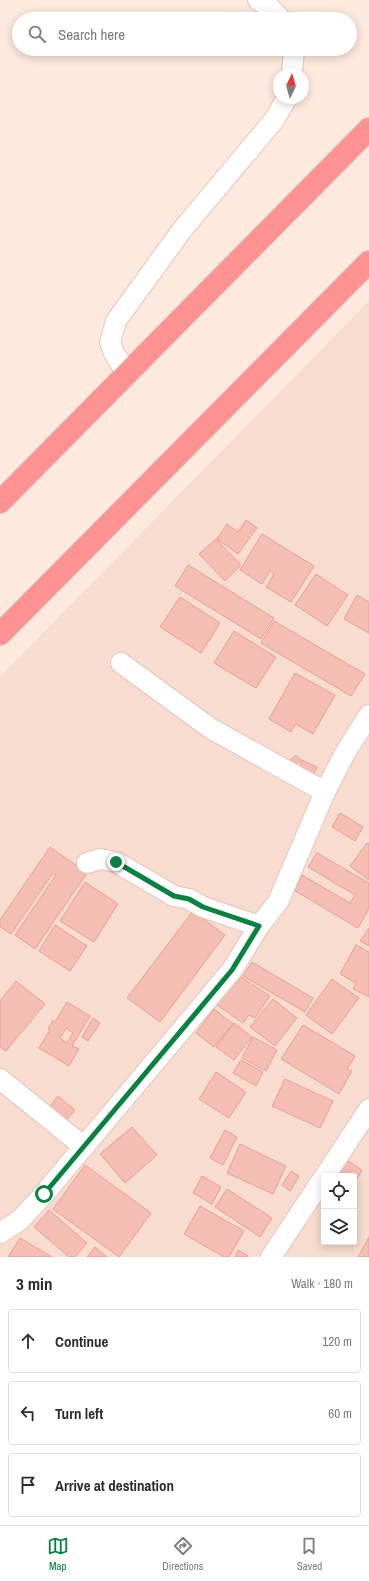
<!DOCTYPE html>
<meta charset="utf-8">
<style>
body{margin:0;font-family:"Archivo Narrow",sans-serif;background:#f2f2f3;color:#2b2b33}
.controls{position:absolute;right:12px;bottom:12px;display:grid;overflow:hidden;border-radius:4px;box-shadow:0 2px 10px #0003}
.controls button{width:36px;height:36px;display:grid;place-items:center;padding:0;border:0;border-bottom:1px solid #e1e1e2;background:#fff;color:#2b2b33;font:20px sans-serif}
.compass{position:absolute;left:273px;top:68px;width:36px;height:36px;border-radius:50%;background:#fff;box-shadow:0 2px 10px #0003;rotate:5deg}
.stop{position:absolute;width:12px;height:12px;margin:-9px;border:3px solid #0b8043;border-radius:50%;background:#fff}
.stop.end{background:#0b8043;border-color:#fff;box-shadow:0 1px 4px #0008}
.list{margin:0;padding:0;list-style:none}
h2{display:flex;justify-content:space-between;align-items:center;height:52px;margin:0;padding:0 16px;font-size:17px}
h2 small{font-size:13px;font-weight:400;color:#7c7c81}
.list li{display:grid;grid-template-columns:26px 1fr auto;gap:12px;align-items:center;box-sizing:border-box;height:64px;margin:0 8px 8px;padding:0 8px;border:1px solid #e1e1e2;border-radius:4px}
.list b{display:block;font-size:15px;white-space:nowrap}
.list em{font-size:13px;font-style:normal;color:#7c7c81}
.icon{flex:none;width:22px;height:22px;fill:none;stroke:currentColor;stroke-width:2;stroke-linecap:round;stroke-linejoin:round}
.map{position:relative;flex:none;width:369px;height:1257px;overflow:hidden}
.search{position:absolute;background:#fff;box-shadow:0 2px 10px #0003;left:12px;right:12px;top:12px;height:44px;display:flex;align-items:center;gap:10px;box-sizing:border-box;padding:0 14px;border-radius:22px;color:#7c7c81;font-size:15px}
.sheet{height:268px;background:#fff}
nav{display:flex;justify-content:space-around;align-items:center;box-sizing:border-box;height:56px;border-top:1px solid #e1e1e2;background:#fff;font-size:11px;color:#7c7c81}
nav a{display:grid;justify-items:center;gap:2px}
nav .on{color:#0b8043}
.map>svg:first-child{display:block}
.residential{fill:#f7dccf;fill-rule:evenodd}
.building{fill:#f4beb5;stroke:#e89f94;fill-rule:evenodd}
.lines{fill:none;stroke-linecap:round;stroke-linejoin:round}
.minor-casing{stroke:#e4c5bd;stroke-width:22}
.highway-casing{stroke:#d8cccb;stroke-width:24}
.minor{stroke:#fff;stroke-width:20}
.highway{stroke:#fc9291;stroke-width:22}
.route{stroke:#0b8043;stroke-width:5}
</style>
<div class="map">
<svg width="369" height="1257" viewBox="0 0 369 1257">
<rect width="100%" height="100%" fill="#fde9de"/>
<!-- residential -->
<path class="residential" d="M369,301v956h-369v-580zM324,1176h30v66h-30z"/>
<!-- building -->
<path class="building" d="M246,520l11,8 -19,26 -21,-15 10,-15 11,8z
M262,534l52,32 -23,36 -25,-15 8,-13 -4,-3 -8,13 -22,-14z
M216,539l25,26 -16,16 -26,-27z
M188,565l86,53 -13,21 -86,-53z
M316,574l32,21 -21,31 -32,-21z
M357,595l12,7v31l-25,-14z
M180,597l40,26 -19,30 -41,-26z
M274,621l91,53 -14,22 -90,-53z
M234,631l42,26 -20,31 -42,-25z
M295,673l40,22 -22,39 -17,-10 -5,8 -22,-13z
M296,755l5,5 -7,6 -5,-5z
M302,760l15,7 -6,14 -15,-7z
M340,813l23,14 -8,14 -23,-14z
M367,843l2,1v36l-19,-14z
M50,847l37,26 -52,76 -20,-14 41,-60 -3,-2 -42,61 -11,-7v-7z
M317,853l52,30v26l-11,19 -64,-38 8,-15 48,28 5,-8 -47,-28z
M85,882l33,22 -24,38 -34,-21z
M193,911l32,24 -65,87 -33,-24z
M55,925l32,21 -17,25 -31,-20z
M369,928v18l-9,-5z
M356,945l13,7v45l-16,-8 3,-6 -16,-9z
M252,962l61,36 -8,14 -62,-36z
M235,973l35,23 -15,22 -6,-3 -6,8 -29,-20z
M332,979l27,19 -27,36 -26,-19z
M16,981l29,23 -39,47 -6,-4v-46z
M273,999l24,19 -22,28 -25,-19z
M67,1002l23,14 -18,30 7,3 -10,17 -30,-18 11,-18 -2,-1 5,-9 2,2zM66,1028l7,5 -6,10 -7,-5z
M214,1009l19,15 -19,23 -18,-14z
M93,1018l7,5 -12,18 -6,-4z
M234,1023l18,14 -18,23 -18,-13z
M303,1025l52,31 -8,13 5,2 -13,23 -58,-35z
M253,1037l24,13 -11,21 -24,-13z
M241,1060l22,12 -7,14 -23,-13z
M216,1072l30,20 -17,26 -30,-19z
M285,1079l48,22 -13,27 -48,-22z
M58,1096l17,14 -10,12 -17,-13z
M132,1127l25,28 -32,28 -25,-29z
M225,1130l12,7 -14,28 -13,-7z
M240,1144l46,22 -13,28 -46,-21z
M343,1158l19,12 -7,12 -1,-6h-9l-10,-6z
M85,1165l66,48 -32,44 -66,-48z
M291,1171l8,5 -9,15 -8,-6z
M202,1176l19,11 -9,17 -19,-11z
M227,1189l45,29 -12,19 -45,-30z
M200,1206l44,25 -15,26h-5l-40,-23z
M49,1210l38,33 -12,14h-6l-35,-30z
M369,1237v20h-11z
M20,1238l32,19h-44z
M95,1247l12,10h-20z
M238,1250l10,6v1h-13z"/>
<g class="lines">
<!-- minor casing -->
<g class="minor-casing">
<path id="minor" d="M258,0l11,7 12,12
M292,74l2,-25
M127,374l-13,-21 -4,-11 6,-21 66,-91 92,-110 13,-22
M121,663l89,65 115,64
M87,863l13,-4 16,3 58,34 15,3 14,8 56,19
M0,1079l84,68
M325,1176l44,-67
M0,1233l20,-13 24,-26 188,-224 27,-44 19,-24 47,-110 20,-39 24,-38
M271,1257l53,-80"/>
</g>
<!-- highway casing -->
<g class="highway-casing">
<path id="highway" d="M0,502l369,-373
M0,634l369,-372"/>
</g>
<!-- minor -->
<use href="#minor" class="minor"/>
<!-- highway -->
<use href="#highway" class="highway"/>
</g>
<g class="lines">
<!-- route -->
<path class="route" d="M44,1194l188,-224 27,-44 -56,-19 -14,-8 -15,-3 -58,-34"/>
</g>
</svg>
<div class="controls">
<button><svg class="icon" aria-label="locate" viewBox="0 0 24 24"><circle cx="12" cy="12" r="6"/><path d="M12 2v4M12 18v4M2 12h4M18 12h4"/></svg></button>
<button><svg class="icon" aria-label="layers" viewBox="0 0 24 24"><path d="M12 4l9 5-9 5-9-5zM3 14l9 5 9-5"/></svg></button>
</div>
<svg class="compass" viewBox="-18 -18 36 36"><path d="M0-13l5 13h-10z" fill="#e53935"/><path d="M0 13l5-13h-10z" fill="#7c7c81"/></svg>
<div class="stop" style="left:44px;top:1194px"></div>
<div class="stop end" style="left:116px;top:862px"></div>
<div class="search"><svg class="icon" aria-label="search" viewBox="0 0 24 24"><circle cx="10" cy="10" r="6"/><path d="M15 15l6 6"/></svg>Search here</div>
</div>
<section class="sheet">
<h2>3 min<small>Walk · 180 m</small></h2>
<ul class="list">
<li><svg class="icon" aria-label="ahead" viewBox="0 0 24 24"><path d="M12 20V5M6 11l6-6 6 6"/></svg><div><b>Continue</b></div><em>120 m</em></li>
<li><svg class="icon" aria-label="left" viewBox="0 0 24 24"><path d="M17 20v-9H6M10 6l-5 5 5 5"/></svg><div><b>Turn left</b></div><em>60 m</em></li>
<li><svg class="icon" aria-label="arrive" viewBox="0 0 24 24"><path d="M6 21V4h12l-3 4 3 4H6"/></svg><div><b>Arrive at destination</b></div></li>
</ul>
</section>
<nav>
<a class="on"><svg class="icon" aria-label="map" viewBox="0 0 24 24"><path d="M3 6l6-2 6 2 6-2v14l-6 2-6-2-6 2zM9 4v14M15 6v14"/></svg>Map</a>
<a><svg class="icon" aria-label="directions" viewBox="0 0 24 24"><path d="M12 3l9 9-9 9-9-9zM9 14v-3h6M13 9l2 2-2 2"/></svg>Directions</a>
<a><svg class="icon" aria-label="saved" viewBox="0 0 24 24"><path d="M7 4h10v16l-5-4-5 4z"/></svg>Saved</a>
</nav>
